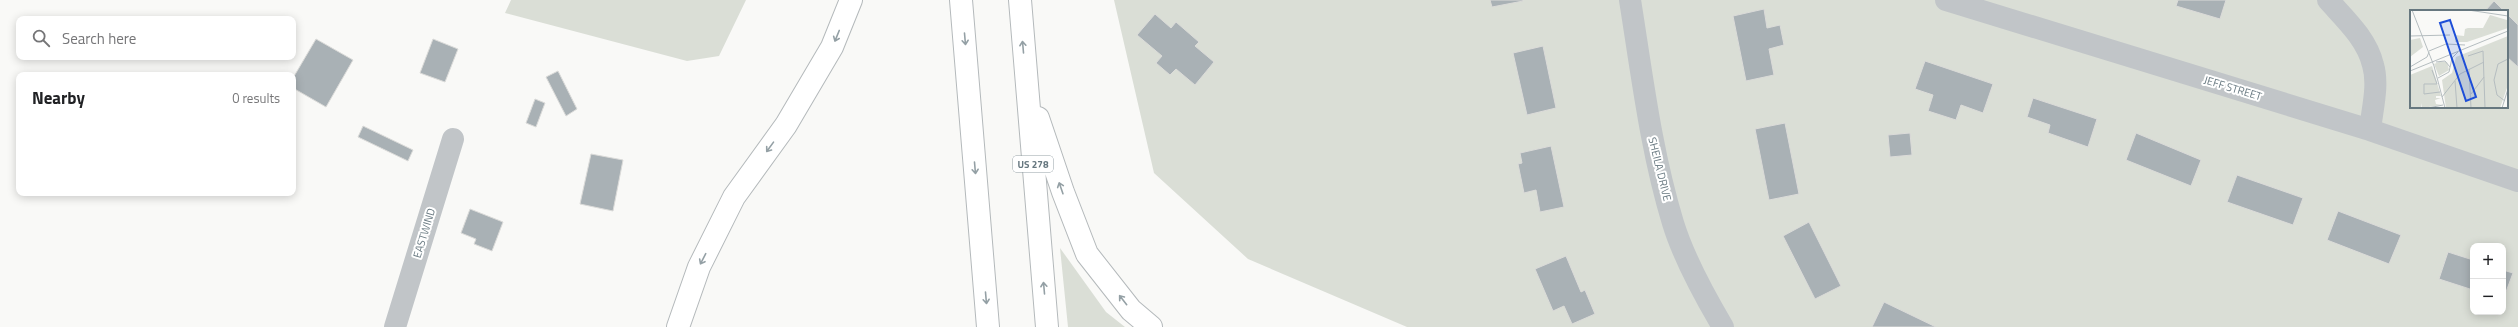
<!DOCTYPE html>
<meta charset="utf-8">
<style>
body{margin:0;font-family:"Titillium Web",sans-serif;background:#f2f2f2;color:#202124}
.controls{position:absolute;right:12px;bottom:12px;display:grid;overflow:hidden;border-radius:8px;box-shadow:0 2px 10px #0003}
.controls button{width:36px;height:36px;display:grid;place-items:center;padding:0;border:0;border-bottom:1px solid #e0e0e0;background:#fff;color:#202124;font:20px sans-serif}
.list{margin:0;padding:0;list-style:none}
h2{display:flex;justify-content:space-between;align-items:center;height:52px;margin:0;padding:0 16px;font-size:17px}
h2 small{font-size:13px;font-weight:400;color:#757577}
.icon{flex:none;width:22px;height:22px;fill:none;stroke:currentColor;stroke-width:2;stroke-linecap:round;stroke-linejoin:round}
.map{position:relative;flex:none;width:2518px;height:327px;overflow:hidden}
.search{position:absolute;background:#fff;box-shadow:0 2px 10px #0003;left:16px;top:16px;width:280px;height:44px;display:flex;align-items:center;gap:10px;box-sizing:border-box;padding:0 14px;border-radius:8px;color:#757577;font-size:15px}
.panel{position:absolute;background:#fff;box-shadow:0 2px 10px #0003;left:16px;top:72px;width:280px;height:124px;border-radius:8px}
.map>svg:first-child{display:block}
.green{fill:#daded6;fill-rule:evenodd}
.building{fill:#a9b1b5;stroke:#dbdbd9}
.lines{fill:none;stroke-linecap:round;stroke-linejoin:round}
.highway-casing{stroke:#b4b9bb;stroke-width:24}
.minor{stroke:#c1c5c8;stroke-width:22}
.highway{stroke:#fff;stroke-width:22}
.oneway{stroke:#94a0a5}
.labels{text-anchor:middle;stroke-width:4;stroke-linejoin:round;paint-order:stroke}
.shield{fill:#fff;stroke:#94a0a5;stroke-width:1}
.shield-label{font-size:10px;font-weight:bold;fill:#66777f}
.street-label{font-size:11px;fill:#66777f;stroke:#fff}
.inset-road{fill:none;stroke:#b5bdc0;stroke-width:1}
.view{fill:#1d4ed8;fill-opacity:0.15;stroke:#1d4ed8;stroke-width:2}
.inset-edge{fill:none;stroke:#66777f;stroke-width:2}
</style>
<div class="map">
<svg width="2518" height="327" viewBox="0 0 2518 327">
<rect width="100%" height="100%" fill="#f9f9f7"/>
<!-- green -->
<path class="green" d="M511,0h235l-27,56 -32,5 -182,-48z
M1114,0h1404v327h-1111l-159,-68 -94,-86zM2411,11h96v96h-96zM2473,246h30v66h-30z
M1060,248l46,64 19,15h-57z"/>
<!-- building -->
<path class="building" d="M1490,0h33v1l-31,6z
M2178,0h48l-6,19 -44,-13z
M2494,1l10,10h-19z
M1764,9l3,19 13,-3 4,20 -15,4 5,26 -28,6 -13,-65z
M1155,14l16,14 5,-6 23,20 -4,4 19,16 -19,23 -19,-16 -6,6 -14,-12 6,-7 -25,-21z
M2507,14l11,11v42l-11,-10z
M316,39l37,21 -27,47 -33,-19v-10z
M433,39l25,10 -13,33 -25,-9z
M1543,46l13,62 -29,7 -14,-62z
M1925,61l68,23 -10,29 -22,-8 -5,15 -28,-9 5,-16 -18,-6z
M558,71l19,38 -11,7 -20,-39z
M2033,98l64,21 -9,28 -40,-14 2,-8 -23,-8z
M535,99l10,4 -9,24 -10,-4z
M1785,123l14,71 -30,6 -14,-71z
M363,126l50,24 -5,11 -50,-24z
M1910,133l2,22 -22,2 -2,-22z
M2136,133l65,27 -10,26 -65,-26z
M1551,146l13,61 -24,5 -4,-22 -12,3 -6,-29 4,-1 -2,-10z
M591,154l32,6 -10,51 -33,-7z
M2237,175l66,23 -10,27 -66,-23z
M470,209l33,13 -11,29 -18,-7 2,-5 -15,-6z
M2338,211l63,24 -12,29 -62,-24z
M1809,222l32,64 -26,13 -32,-63z
M2448,252l25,8v30l-34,-11z
M1566,256l15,36 4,-2 10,24 -23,10 -8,-18 -11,5 -18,-42z
M2503,270l10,3 -10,27z
M1884,302l52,25h-64z"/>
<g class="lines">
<!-- highway casing -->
<g class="highway-casing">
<path id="highway" d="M961,0l27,327
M1020,0l27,327
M1038,118l25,74 24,62 44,56 20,17
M678,327l21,-60 35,-70 52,-72 46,-78 19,-47"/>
</g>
<!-- minor -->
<path class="minor" d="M1630,0c12,75 21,151 43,223 11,36 31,72 50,104
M1946,0l424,130 148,51
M2328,0c17,19 39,39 45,65 6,20 -1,45 -3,65
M395,327l58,-188"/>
<!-- highway -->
<use href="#highway" class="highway"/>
</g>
<!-- one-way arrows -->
<defs><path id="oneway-shaft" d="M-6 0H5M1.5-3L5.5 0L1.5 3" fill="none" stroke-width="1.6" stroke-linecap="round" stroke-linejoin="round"/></defs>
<g class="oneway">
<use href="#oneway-shaft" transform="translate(837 36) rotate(112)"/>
<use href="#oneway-shaft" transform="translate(965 39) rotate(85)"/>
<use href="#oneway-shaft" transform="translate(1023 47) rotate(-95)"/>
<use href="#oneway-shaft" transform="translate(770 147) rotate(126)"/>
<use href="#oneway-shaft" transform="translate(975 168) rotate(85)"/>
<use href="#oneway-shaft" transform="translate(1061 188) rotate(-109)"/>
<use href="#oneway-shaft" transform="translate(703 259) rotate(117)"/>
<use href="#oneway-shaft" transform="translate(1044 288) rotate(-95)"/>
<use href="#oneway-shaft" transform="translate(986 298) rotate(85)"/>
<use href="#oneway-shaft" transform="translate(1123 300) rotate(-128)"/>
</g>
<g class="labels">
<!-- shield labels -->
<rect class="shield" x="1013" y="156" width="40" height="16" rx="3"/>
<g class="shield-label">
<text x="1033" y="168">US 278</text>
</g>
<!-- street labels -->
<g class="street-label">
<text transform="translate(2233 88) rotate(17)" y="4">JEFF STREET</text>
<text transform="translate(1660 169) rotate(76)" y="4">SHEILA DRIVE</text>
<text transform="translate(424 233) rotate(-73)" y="4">EASTWIND</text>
</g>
</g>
<!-- overview -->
<g transform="translate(2410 10)">
<rect width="98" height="98" fill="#f9f9f7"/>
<path d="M80,5l17,5 1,8 -41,14h-12v-7l9,1 1,-7 3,-1h15zM98,26v49l-8,23h-54l-4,-28 10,-7 4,-16zM10,28l3,9 -13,10v-17zM29,52h8l2,8 -10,6 -5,-12zM22,56l9,30h-5v2h5l-6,2 1,4 6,1 -20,3 -1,-5v5h-11v-33z" fill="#daded6"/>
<path class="inset-road" d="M2,0l22,56 11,42M58,0l40,6M0,26l40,-1M19,41l17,-7 19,1M58,46l15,-5 2,57M26,52l9,-1 5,6M0,57l17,-10 2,-5M59,59l2,39M22,60l5,14h-13v10l16,-2M0,61l98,-40M28,68l11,-6 3,-14 6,-6M45,71l2,27M61,84l13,-17M32,87l18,-23 24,-12M95,91l-8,-6 -3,-15 4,-16 10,-5M18,98l15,-3M92,98l6,-19"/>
<path class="view" d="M40,10l26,77 -10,4 -26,-78z"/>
<rect width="98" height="98" class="inset-edge"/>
</g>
</svg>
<div class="controls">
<button>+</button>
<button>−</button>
</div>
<div class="search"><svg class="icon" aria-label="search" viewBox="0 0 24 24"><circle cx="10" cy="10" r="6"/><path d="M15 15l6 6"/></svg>Search here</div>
<section class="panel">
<h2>Nearby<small>0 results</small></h2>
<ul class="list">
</ul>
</section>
</div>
